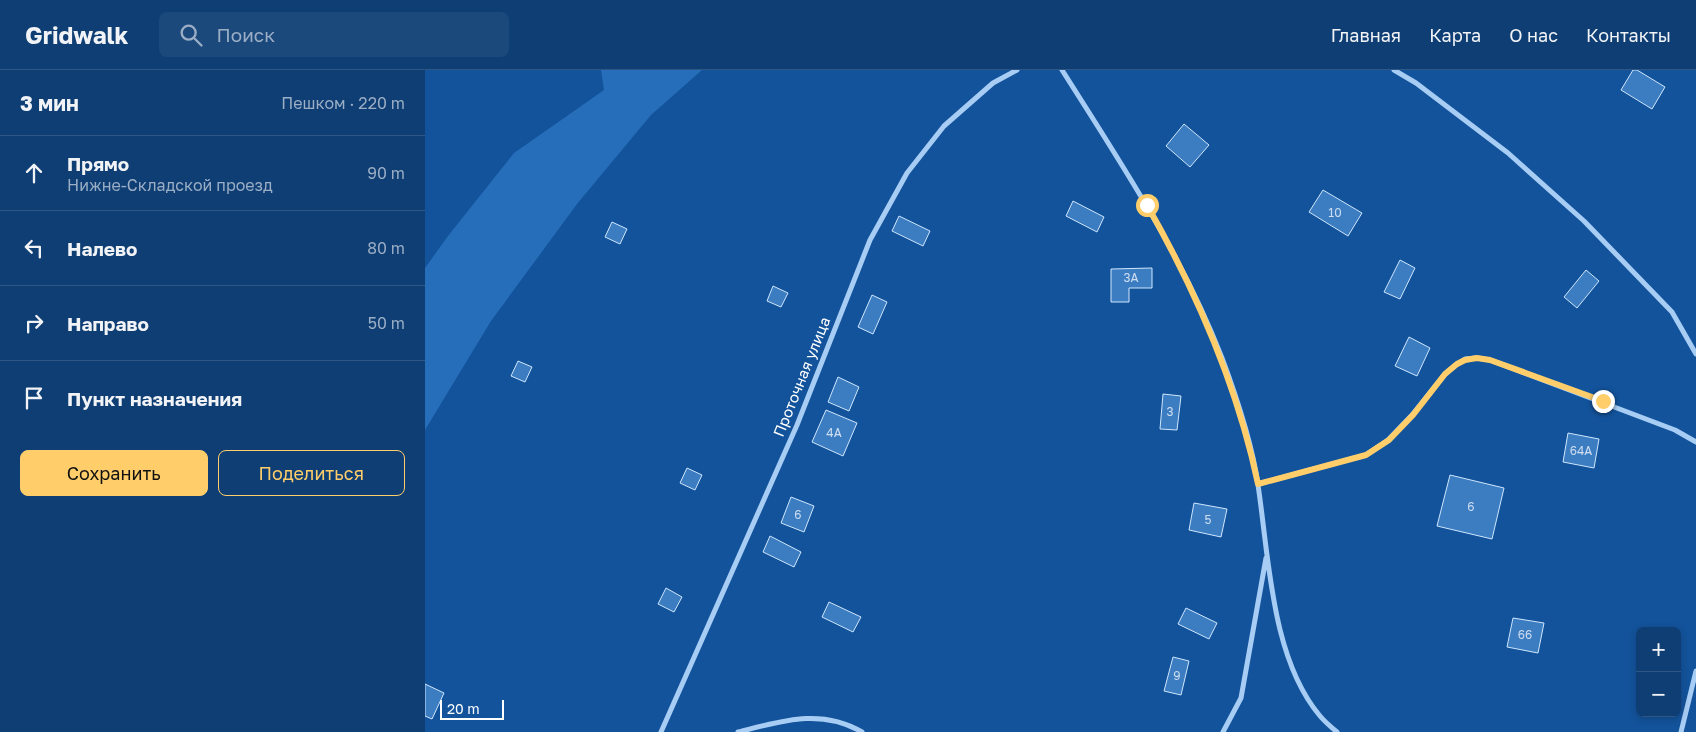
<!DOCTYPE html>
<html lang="ru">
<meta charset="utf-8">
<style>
body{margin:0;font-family:"Golos Text",sans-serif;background:#1c497c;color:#f1f3f6}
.controls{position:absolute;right:15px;bottom:15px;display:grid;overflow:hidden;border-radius:8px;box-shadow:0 2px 8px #0003}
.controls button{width:45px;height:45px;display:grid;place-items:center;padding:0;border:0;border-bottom:1px solid #2e5786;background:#0e3e74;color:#f1f3f6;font:25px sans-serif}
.scale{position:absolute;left:15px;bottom:12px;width:64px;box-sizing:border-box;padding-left:5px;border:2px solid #fff;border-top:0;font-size:14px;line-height:18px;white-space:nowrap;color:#fff;-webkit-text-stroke:4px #13539b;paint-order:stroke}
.stop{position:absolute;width:15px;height:15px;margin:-11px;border:4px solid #ffce6a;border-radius:50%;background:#fff}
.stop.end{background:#ffce6a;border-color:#fff;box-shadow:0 1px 5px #0008}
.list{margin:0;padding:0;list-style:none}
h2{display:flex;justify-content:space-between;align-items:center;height:65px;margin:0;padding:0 20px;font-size:21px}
h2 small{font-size:16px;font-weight:400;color:#9baec5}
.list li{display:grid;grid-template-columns:32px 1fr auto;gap:15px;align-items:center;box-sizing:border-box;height:75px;padding:0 20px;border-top:1px solid #2e5786}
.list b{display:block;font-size:19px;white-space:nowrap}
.list p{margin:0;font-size:16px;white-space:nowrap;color:#9baec5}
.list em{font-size:16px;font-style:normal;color:#9baec5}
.actions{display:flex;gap:10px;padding:15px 20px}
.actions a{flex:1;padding:11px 0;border:1px solid #ffce6a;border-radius:8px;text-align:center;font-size:18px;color:#ffce6a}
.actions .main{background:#ffce6a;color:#111}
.icon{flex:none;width:28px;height:28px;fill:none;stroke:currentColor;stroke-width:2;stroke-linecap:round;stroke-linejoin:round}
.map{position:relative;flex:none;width:1271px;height:662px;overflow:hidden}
header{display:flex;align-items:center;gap:30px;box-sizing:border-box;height:70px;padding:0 25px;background:#0e3e74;border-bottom:1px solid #2e5786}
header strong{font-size:24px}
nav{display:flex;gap:28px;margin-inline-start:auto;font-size:18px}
.search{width:350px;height:45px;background:#1c497c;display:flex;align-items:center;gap:12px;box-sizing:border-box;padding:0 18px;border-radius:8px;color:#9baec5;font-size:19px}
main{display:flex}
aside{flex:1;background:#0e3e74}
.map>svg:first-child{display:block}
.green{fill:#266eb9}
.building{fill:#3c7dc2;stroke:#cfe6fd}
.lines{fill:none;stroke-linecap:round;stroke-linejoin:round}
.minor{stroke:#a7cdf4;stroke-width:5}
.route{stroke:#ffce6a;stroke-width:6}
.labels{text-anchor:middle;stroke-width:4;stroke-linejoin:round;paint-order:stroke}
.number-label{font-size:12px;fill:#cedef0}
.street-label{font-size:15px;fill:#fff;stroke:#13539b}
</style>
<header>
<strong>Gridwalk</strong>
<div class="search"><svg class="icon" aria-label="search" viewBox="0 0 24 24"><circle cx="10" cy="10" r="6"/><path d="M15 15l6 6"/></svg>Поиск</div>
<nav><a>Главная</a><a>Карта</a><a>О нас</a><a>Контакты</a></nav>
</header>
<main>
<aside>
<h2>3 мин<small>Пешком · 220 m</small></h2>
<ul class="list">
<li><svg class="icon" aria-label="ahead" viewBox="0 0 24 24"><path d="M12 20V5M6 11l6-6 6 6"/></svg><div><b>Прямо</b><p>Нижне-Складской проезд</p></div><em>90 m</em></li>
<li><svg class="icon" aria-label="left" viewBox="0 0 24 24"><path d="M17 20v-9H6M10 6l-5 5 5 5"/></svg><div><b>Налево</b></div><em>80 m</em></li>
<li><svg class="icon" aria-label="right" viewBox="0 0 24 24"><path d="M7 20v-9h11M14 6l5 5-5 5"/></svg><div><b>Направо</b></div><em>50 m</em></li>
<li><svg class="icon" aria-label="arrive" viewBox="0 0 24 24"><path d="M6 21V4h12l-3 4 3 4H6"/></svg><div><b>Пункт назначения</b></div></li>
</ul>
<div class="actions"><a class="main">Сохранить</a><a>Поделиться</a></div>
</aside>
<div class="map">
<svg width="1271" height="662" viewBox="0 0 1271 662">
<rect width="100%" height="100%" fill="#13539b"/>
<!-- green -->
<path class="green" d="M176,0h101l-51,45 -74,89 -86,117 -66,109v-162l23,-32 66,-83 90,-63z"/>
<!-- building -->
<path class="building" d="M1208,0h4l28,17 -13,22 -31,-19z
M759,54l25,21 -19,22 -24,-21z
M898,120l39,23 -14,23 -39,-24z
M648,131l31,16 -7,15 -31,-16z
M474,146l31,15 -7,15 -31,-15z
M187,152l15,7 -7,15 -15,-7z
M975,190l15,8 -15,31 -16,-7z
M727,198v20h-23v14h-18v-33z
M1161,200l13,11 -22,27 -13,-11z
M348,216l15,7 -7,14 -14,-6z
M447,225l15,7 -14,32 -15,-7z
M984,267l21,11 -13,28 -22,-10z
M93,291l14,6 -7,15 -14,-6z
M413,307l21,10 -10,24 -21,-9z
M738,324l18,2 -4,34 -17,-1z
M401,340l31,13 -14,33 -31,-14z
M1143,363l31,6 -5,29 -31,-6z
M262,398l15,7 -7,15 -15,-7z
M1025,405l54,13 -12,51 -55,-13z
M366,427l23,9 -10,26 -23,-9z
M769,433l33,6 -6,28 -32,-7z
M345,466l31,16 -7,15 -31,-15z
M241,518l16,9 -8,15 -16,-8z
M404,532l32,15 -8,15 -31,-15z
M761,538l31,15 -8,16 -31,-15z
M1088,548l31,5 -6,30 -31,-6z
M748,587l16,4 -8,34 -17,-4z
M0,614l19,9 -12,26 -7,-3z"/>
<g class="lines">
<!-- minor -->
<path class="minor" d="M637,0c59,93 120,185 160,288 15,40 30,84 36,127 11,72 13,173 62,231 5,6 11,11 17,16
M969,0l22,13 92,70 76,68 88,91 24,42
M833,414l108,-29 22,-15 24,-25 33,-41 12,-10 8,-5 11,-1 14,2 185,70 21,12
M236,662l136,-307 73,-185 37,-67 37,-47 49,-43 24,-13
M313,662c44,-11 83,-24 124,0
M798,662l18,-34 25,-140
M1256,662l15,-61"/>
</g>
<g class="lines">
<!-- route -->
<path class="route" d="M722,135c50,88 90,179 111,279l108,-29 23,-15 24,-25 32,-41 12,-10 8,-4 12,-2 13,2 113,41"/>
</g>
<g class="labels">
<!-- number labels -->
<g class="number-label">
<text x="910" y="147">10</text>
<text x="706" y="212">3А</text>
<text x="745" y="346">3</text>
<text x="409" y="367">4А</text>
<text x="1156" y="385">64А</text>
<text x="1046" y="441">6</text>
<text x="373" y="449">6</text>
<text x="783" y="454">5</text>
<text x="1100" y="569">66</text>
<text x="752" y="610">9</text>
</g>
<!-- street labels -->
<g class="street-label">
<text transform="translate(377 307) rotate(-68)" y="5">Проточная улица</text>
</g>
</g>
</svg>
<div class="controls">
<button>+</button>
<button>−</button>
</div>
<div class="scale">20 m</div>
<div class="stop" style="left:722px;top:135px"></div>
<div class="stop end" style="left:1178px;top:331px"></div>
</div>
</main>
